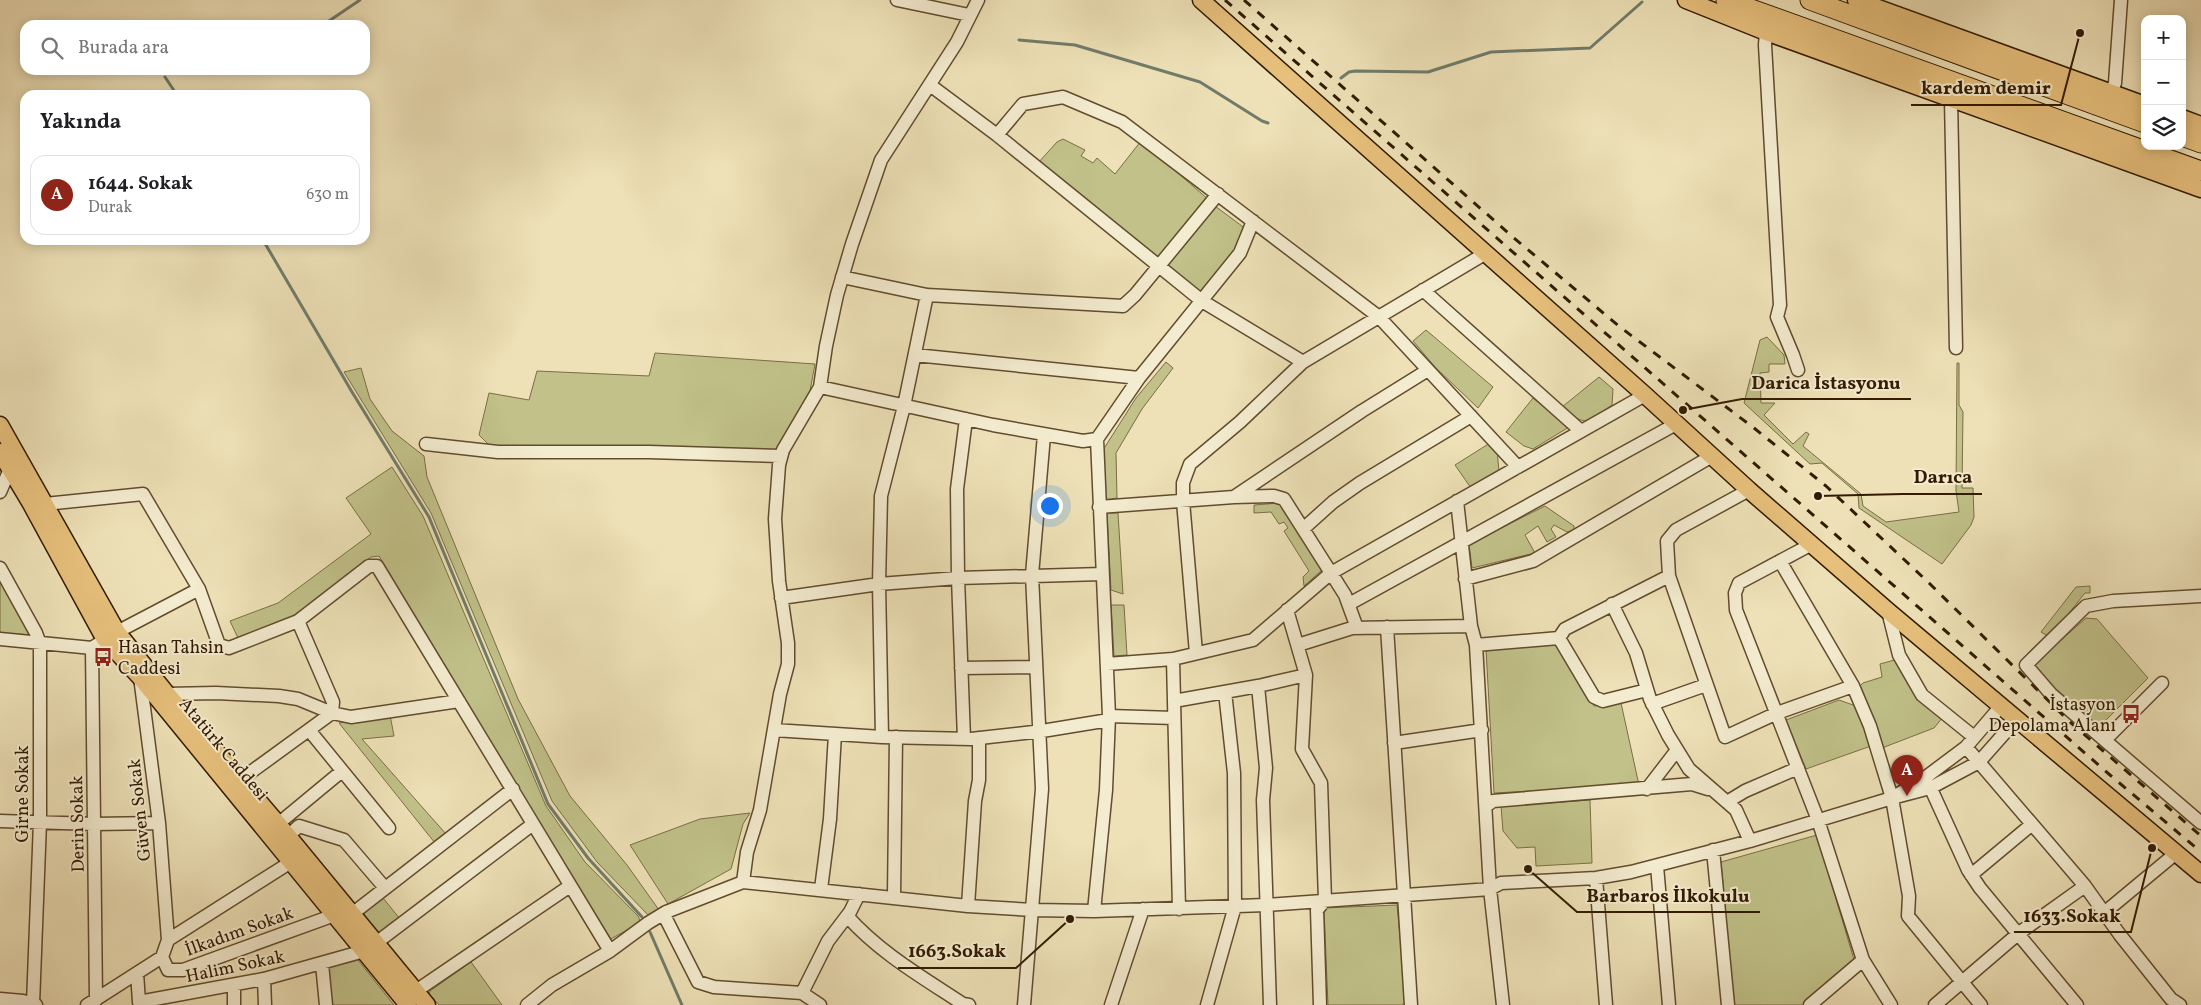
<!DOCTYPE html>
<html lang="tr">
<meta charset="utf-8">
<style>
body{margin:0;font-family:Vollkorn,serif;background:#f6f6f6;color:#202124}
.controls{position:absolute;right:15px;top:15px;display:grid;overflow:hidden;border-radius:10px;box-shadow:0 2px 12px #0003}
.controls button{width:45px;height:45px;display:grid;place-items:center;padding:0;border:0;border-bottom:1px solid #e0e0e0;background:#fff;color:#202124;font:25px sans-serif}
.you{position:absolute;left:1049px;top:505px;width:18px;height:18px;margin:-12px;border:4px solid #fff;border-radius:50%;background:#1a73e8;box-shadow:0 0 0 8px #1a73e833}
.badge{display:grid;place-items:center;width:32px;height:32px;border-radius:50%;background:#8f2418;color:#fff;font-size:16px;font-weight:700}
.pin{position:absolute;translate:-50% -41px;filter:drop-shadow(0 1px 2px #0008)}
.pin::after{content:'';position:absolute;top:26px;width:18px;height:15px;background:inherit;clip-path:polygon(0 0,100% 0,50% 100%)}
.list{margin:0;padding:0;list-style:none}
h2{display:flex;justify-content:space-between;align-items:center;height:65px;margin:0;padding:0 20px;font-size:21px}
h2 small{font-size:16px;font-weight:400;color:#757577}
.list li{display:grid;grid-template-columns:32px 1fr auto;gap:15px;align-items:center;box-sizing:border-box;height:80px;margin:0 10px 10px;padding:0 10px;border:1px solid #e0e0e0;border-radius:15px}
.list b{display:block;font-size:19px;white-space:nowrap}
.list p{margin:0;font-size:16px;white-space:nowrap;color:#757577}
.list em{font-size:16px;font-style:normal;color:#757577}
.icon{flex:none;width:28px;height:28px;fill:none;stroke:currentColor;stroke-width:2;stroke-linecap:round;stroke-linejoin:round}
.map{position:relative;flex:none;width:2201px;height:1005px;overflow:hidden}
.search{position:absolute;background:#fff;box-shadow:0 2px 12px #0003;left:20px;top:20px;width:350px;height:55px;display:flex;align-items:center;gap:12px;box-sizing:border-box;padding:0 18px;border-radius:15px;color:#757577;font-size:19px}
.panel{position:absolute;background:#fff;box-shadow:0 2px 12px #0003;left:20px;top:90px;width:350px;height:155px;border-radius:15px}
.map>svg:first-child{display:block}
.green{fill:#c1c189;stroke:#7a6e44}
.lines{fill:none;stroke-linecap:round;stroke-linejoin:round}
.stream{stroke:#707c6b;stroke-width:3}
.minor-casing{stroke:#614c2e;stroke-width:15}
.major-casing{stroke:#321b00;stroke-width:19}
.highway-casing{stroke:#321b00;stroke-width:21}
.minor{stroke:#f4ecd0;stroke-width:12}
.major{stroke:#e7c07c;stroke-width:16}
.highway{stroke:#e7c07c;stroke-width:19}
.rail{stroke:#321b00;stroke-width:3;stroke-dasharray:9 9;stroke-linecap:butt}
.labels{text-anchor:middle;stroke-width:4;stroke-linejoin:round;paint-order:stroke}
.poi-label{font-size:18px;fill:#321b00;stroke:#f4ecd0;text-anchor:start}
.street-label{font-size:18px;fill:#321b00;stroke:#f4ecd0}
.leader{fill:none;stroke:#321b00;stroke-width:2}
.callout-dot{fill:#321b00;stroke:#f4ecd0;stroke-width:2}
.callout-label{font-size:19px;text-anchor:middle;font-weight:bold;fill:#321b00;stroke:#f4ecd0;stroke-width:4;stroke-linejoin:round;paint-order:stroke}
</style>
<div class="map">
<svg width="2201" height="1005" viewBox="0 0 2201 1005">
<rect width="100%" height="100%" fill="#eee1b7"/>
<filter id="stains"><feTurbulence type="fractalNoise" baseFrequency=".004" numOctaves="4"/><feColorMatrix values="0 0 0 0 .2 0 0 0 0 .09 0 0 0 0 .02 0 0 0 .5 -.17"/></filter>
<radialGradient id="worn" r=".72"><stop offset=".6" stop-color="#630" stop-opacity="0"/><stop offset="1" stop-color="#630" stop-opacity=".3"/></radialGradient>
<!-- green -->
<path class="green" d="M1063,139l22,11 -4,6 12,7 4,-5 18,16 26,-33 68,59 -50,61 -121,-98 19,-21z
M1215,206l31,23 -9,19 -35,46 -36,-30z
M1426,330l67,57 -15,21 -42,-40 -23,-27z
M1767,337l17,18 1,9h-16v8l-9,1 1,30h14l-11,12 29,29 13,-12 3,2 -6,12 58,48 2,12 23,16 73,-10 -3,-21 1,-128h2v42l4,7 -1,76h11l1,29 -3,8 -29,39 -83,-56 -1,-14 -36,-31 -12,1 -66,-61 16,-63z
M655,353l160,11 -5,27 -36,61 -284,-6 -11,-11 10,-42 40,7 8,-29 112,5z
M1166,362l7,6 -31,41 -26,44 1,45 -12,2 -2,-50 33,-52z
M361,368l9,31 22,32 32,25 3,21 91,222 52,97 57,69 32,45 -10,6 -52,-54 -45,-61 -121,-288 -87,-141z
M1599,377l14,12 -1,16c-26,17 -24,24 -50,2z
M1533,398l36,29 -36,22 -9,-3 -18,-14z
M1490,443l7,7 2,21 -28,17 -16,-23z
M392,467l31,49 123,290 39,56 53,54 3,6 -32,18 -230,-384 -8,1 -77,59 -56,22 -8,-17 48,-18 93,-69 -25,-36z
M1279,503l43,67 -18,16 -1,-9 6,-6 -25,-40 4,-3 -4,-6 -5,2 -8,-12 -17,1v-8z
M1545,506l29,20v4l-7,2 -13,-7 -3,4 5,8 -9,5 -9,-16 -13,9 10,18 -63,15 -3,-24z
M1107,513h11l5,81 -12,-4z
M0,579l33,56 -33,-2z
M2090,586v7h-5l-32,40 -7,2 -5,-3 35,-45z
M1111,605h13l3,50 -13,1z
M2086,618l11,1 51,59 -49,49 -65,-56 1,-8z
M1556,645l38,61 27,-3 18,82 -145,8 -8,-144z
M1898,659l45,58 -9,11 -52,20 -23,-61 4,-4 19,-6 -2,-13z
M1839,700l17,6 15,40 -65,23 -20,-49z
M390,715l4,21 -32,3 84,95 -11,9 -96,-120z
M1590,800l2,63 -56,3 -1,-19 -18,1 -14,-17 -2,-25z
M750,813l-7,11 -12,45 -63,35 -38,-59 70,-26z
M1817,835l38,128 -50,42h-71l-13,-143z
M383,898l17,21 -21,16 -17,-21z
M1397,905l9,97 -4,3h-74l-4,-97z
M358,960l36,45h-63l-5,-37z
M471,962l31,43h-63l-10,-11 1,-3z"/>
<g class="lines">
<!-- stream -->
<path class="stream" d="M323,25l37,-25
M1019,40l56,5 125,37 62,39 6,2
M208,73l15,-3
M165,77l12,18
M1341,78l8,-6 6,-1 73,1 63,-20 99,-4 52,-46
M263,240l89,152 77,125 119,287 40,54 54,59
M650,932l32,73"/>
<!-- minor casing -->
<g class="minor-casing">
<path id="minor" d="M897,0l72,15
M1766,32l-1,13 15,260 -3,12 16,38 5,15
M930,85l67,50 205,166 101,61
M2111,93l4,-10 6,-83
M1951,99l5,249
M997,135l26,-31 40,-7 59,25 257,195 139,150
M842,277l85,18 196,11 12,-11 83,-101
M1423,290l158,141
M915,355l224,23
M820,387l173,38 90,16 14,-2
M426,444l72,8h151l132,4
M1749,490l-73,40 -9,11 2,35 56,161 52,-24 76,-27
M0,492l10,-23
M1234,497l128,-86 66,-41
M1457,501l14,125 5,19 14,244 13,116
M45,504l98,-10 56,95 20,56 10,3 69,-27 71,-55h8l233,385
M1099,507l135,-10 40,-1 10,3 61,96 12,33
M1303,529l30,-27 27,-19 111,-67
M1812,544l-73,39 -4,10 1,17 82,210 45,140 28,45
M1780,561l73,125 17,40 22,72 17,98 -1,20 73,89
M0,568l36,65 4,11v178l-7,182
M1465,579l68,-18 179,-105
M2201,596l-88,5 -27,5 -60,59 25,29 150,129
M781,598l98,-14 79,-6 144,-4
M1349,604l327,-180
M1612,604l24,49 14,46 18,36 21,34 47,41 14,31
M1888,611l11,44 23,40 52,42
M298,621l35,81 -1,11
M1387,627l24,378
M117,632l82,-43
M1559,638l35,59 9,4 44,-11
M0,639l92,9 6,-4
M1298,645l54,-17 119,-2
M1476,645l83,-7 6,-9 104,-53
M92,648l4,352
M1196,653l-13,-152v-18l7,-19 50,-42 63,-60 183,-109
M1173,659l6,250
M1107,664l66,-5 80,-19 78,-67 314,-178
M961,668l75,-1
M1306,675l-4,74 19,34 4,117 -8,10 3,95
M140,677l19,146 9,117
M1258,686l8,82 -3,32 7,205
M167,694l49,-1 63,3 19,3 34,14 19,4 108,-16
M1174,701l84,-15 48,-11 -19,-65
M1652,704l54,-19
M2001,706l-35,41 -40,30 -34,21 38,-10 49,-26 38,-43
M1109,716l65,2
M309,730l80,98
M774,730l108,7 -3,-153 2,-88 23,-90 23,-111
M882,737l89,2 71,-8 67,-11
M964,739l-6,-161 -1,-89 9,-70
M2105,740l57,-57
M1394,743l88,-13
M1966,747l119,139 35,49 51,64 9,6
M240,780l92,-67
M1927,780l41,90 12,18 97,117
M1647,789l30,-39
M1727,802l18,-11 53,-23
M1486,806l7,-5 199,-17 16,5
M0,821l94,3 65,-1
M278,824l64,-53
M288,836l11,-10 45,14 41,48
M1713,850l15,155
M1657,866l12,139
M1971,875l60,-50
M1596,878l10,127
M743,882l4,-30 13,-42 20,-116 8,-30v-21l-9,-62 -4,-62 4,-54 4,-15 37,-63 6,-41 11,-51 15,-51 29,-84 76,-118 21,-42
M821,889l9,-70 5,-85
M894,896l2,-159
M968,906l7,-105 4,-21v-42
M1094,911l12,-121 3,-74 -12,-277 42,-61 101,-125 13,-32
M666,912l-2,3 34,67 16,5 88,6 18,12
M2104,913l71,-59
M352,914l161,-125
M847,916c33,37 75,61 116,88l6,1
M376,943l157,-119
M162,957l6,13h15l146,-53 4,-4
M322,964l4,41
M137,973l2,29 125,-23 100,-28
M264,979l1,26
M234,986v19
M416,991l154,-105
M802,993l26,-52 22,-29 9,-18
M0,999l23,2 13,4
M87,1005l75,-48 6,-17 123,-78
M527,1005l25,-20 58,-34 38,-28 18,-11 77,-30 225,24 65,4 61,1 172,-6 224,-16 11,-6 95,-5 35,-6 119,-31 142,-43
M1024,1005l18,-216 -10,-214 12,-140
M1111,1005l32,-96
M1207,1005l28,-99 -1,-133 -9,-81
M1810,1005l53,-45
M1935,1005l84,-72 66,-47"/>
</g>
<!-- major casing -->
<g class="major-casing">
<path id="major" d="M1201,0l444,395 104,95 139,121 313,263
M1686,0l80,32 435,157
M1856,0l289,105
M2182,118l19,7
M0,425l117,207 50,62 111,130 149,181
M0,452l31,52 73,134 36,39 268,328"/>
</g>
<!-- highway casing -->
<g class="highway-casing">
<path id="highway" d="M1726,0l475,171
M1810,0l335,123
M2182,136l19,7"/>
</g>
<!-- minor -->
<use href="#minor" class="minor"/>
<!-- major -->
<use href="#major" class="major"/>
<!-- highway -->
<use href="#highway" class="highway"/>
<!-- rail -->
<path class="rail" d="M1225,0l885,775 91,77
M1244,0l270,238 106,89 134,101 72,58 103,97 141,139 131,114"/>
</g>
<!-- icons -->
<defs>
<g id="bus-bare" transform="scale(1.5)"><path d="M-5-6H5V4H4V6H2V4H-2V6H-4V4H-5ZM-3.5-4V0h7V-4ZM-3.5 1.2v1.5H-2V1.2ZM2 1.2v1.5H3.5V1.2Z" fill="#8f2418" stroke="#f4ecd0" stroke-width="2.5" paint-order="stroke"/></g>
</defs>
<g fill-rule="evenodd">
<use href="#bus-bare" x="103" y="657"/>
<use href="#bus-bare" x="2131" y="714"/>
</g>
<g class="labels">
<!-- poi labels -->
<g class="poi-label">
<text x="118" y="653">Hasan Tahsin<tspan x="118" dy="21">Caddesi</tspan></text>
<text x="2116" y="710" text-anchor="end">İstasyon<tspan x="2116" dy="21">Depolama Alanı</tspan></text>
</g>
<!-- street labels -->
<g class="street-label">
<text transform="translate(224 749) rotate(50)" y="6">Atatürk Caddesi</text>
<text transform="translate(22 794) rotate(-90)" y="6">Girne Sokak</text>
<text transform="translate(139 810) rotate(-96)" y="6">Güven Sokak</text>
<text transform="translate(77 824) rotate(-91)" y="6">Derin Sokak</text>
<text transform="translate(239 931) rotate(-20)" y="6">İlkadım Sokak</text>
<text transform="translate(235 966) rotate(-12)" y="6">Halim Sokak</text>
</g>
</g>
<!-- callouts -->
<path class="leader" d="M2080 33L2061 105H1911M1683 410L1742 399H1911M1818 496L1903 494H1982M1528 869L1577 912H1760M2152 848L2131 932H2014M1070 919L1016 968H898"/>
<g class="callout-dot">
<circle cx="2080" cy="33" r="5"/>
<circle cx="1683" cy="410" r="5"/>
<circle cx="1818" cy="496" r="5"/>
<circle cx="1528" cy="869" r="5"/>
<circle cx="2152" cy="848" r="5"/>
<circle cx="1070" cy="919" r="5"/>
</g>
<g class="callout-label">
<text x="1986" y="94">kardem demir</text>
<text x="1826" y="389">Darica İstasyonu</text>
<text x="1943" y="483">Darıca</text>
<text x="1668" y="902">Barbaros İlkokulu</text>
<text x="2072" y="922">1633.Sokak</text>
<text x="957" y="957">1663.Sokak</text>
</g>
<rect width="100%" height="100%" filter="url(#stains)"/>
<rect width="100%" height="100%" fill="url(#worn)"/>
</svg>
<div class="controls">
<button>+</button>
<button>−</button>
<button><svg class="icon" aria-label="layers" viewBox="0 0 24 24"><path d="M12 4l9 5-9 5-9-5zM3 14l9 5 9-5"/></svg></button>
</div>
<div class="you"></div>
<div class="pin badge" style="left:1907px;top:796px">A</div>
<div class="search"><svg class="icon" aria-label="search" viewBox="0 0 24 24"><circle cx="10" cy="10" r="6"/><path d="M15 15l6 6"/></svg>Burada ara</div>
<section class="panel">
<h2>Yakında<small></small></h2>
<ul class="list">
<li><span class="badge">A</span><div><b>1644. Sokak</b><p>Durak</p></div><em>630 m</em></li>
</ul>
</section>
</div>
